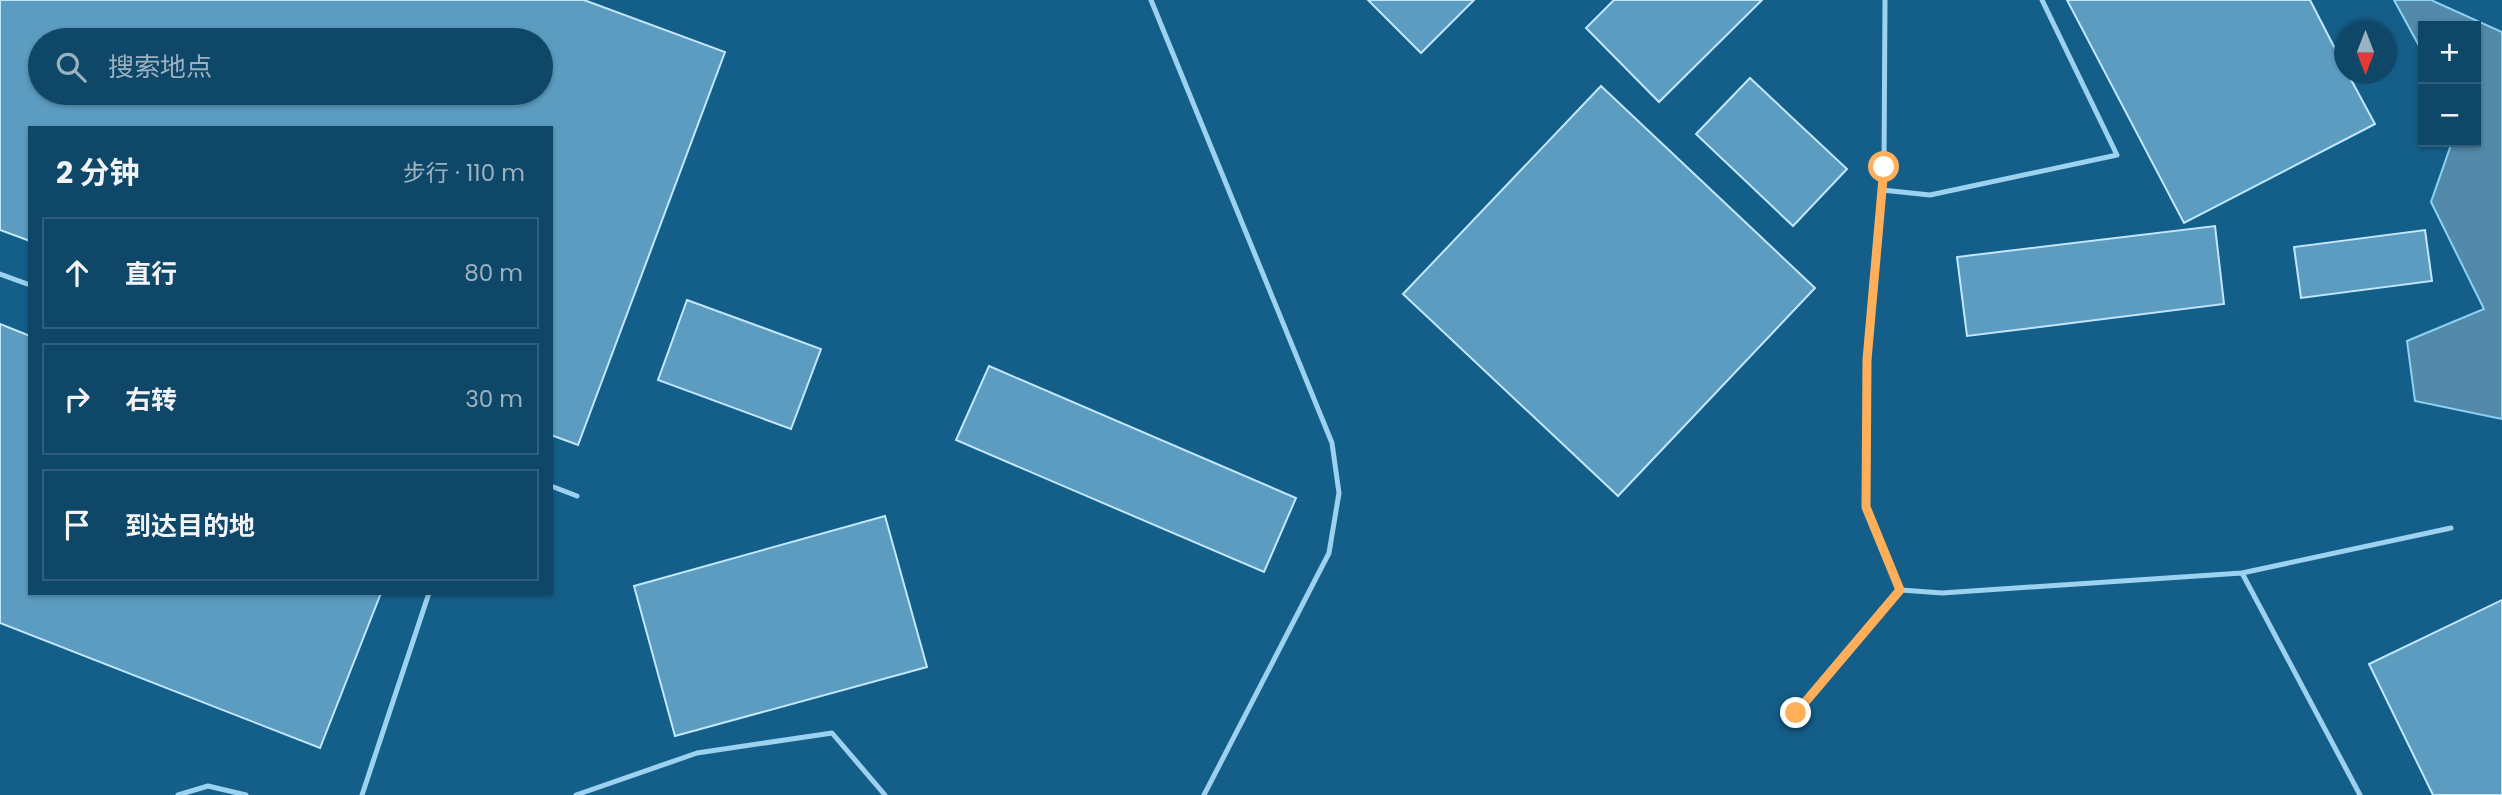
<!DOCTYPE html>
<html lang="zh">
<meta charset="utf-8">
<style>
body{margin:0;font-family:Poppins,"Noto Sans SC",sans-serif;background:#1d5171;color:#f1f3f6}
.controls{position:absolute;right:21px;top:21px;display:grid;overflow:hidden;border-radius:0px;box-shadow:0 2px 5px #0004}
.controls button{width:63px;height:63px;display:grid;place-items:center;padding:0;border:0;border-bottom:2px solid #2f5f7c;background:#0f4768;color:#f1f3f6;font:35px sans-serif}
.compass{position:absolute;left:2334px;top:21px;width:63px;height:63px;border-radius:50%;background:#0f4768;box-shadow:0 2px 5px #0004;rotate:180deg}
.stop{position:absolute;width:21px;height:21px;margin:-16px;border:5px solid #ffaf5a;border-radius:50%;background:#fff}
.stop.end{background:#ffaf5a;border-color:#fff;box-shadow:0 2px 7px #0008}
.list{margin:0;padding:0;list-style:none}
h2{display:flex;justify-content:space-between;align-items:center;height:91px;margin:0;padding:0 28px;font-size:30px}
h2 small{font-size:23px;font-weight:400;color:#9bb2c0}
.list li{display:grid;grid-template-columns:46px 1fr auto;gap:21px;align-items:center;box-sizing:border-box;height:112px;margin:0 14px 14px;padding:0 14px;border:2px solid #2f5f7c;border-radius:0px}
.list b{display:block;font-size:26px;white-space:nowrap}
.list em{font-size:23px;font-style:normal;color:#9bb2c0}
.icon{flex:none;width:38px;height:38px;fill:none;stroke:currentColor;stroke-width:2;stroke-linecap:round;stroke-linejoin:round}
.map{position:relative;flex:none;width:2502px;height:795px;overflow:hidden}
.search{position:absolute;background:#0f4768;box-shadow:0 2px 5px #0004;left:28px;top:28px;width:525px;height:77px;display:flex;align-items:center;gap:18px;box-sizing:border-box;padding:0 24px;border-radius:38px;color:#9bb2c0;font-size:26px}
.panel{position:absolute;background:#0f4768;box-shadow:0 2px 5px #0004;left:28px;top:126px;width:525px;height:469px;border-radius:0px}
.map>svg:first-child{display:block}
.water{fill:#5389a9;stroke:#8dd1f3;stroke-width:2}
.building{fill:#5b9cc0;stroke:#c2e7fb;stroke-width:2;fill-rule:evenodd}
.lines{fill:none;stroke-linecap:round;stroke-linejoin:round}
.lane{stroke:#9cd2f0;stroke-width:5}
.route{stroke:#ffaf5a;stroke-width:9}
</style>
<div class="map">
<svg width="2502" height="795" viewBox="0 0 2502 795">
<rect width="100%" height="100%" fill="#145f8a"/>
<!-- water -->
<path class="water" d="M2394,0h37l71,32v387l-87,-18 -8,-60 77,-32 -53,-107 21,-60h24v-116h-53v27z"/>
<!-- building -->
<path class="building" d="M0,0h584l141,52 -147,393 -27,-10v-307h-521v113l-30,-11zM40,40h501v53h-501z
M1368,0h106l-53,53z
M1614,0h148l-103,102 -73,-74z
M2067,0h243l34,66v8h4l27,50 -191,99z
M1750,78l97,91 -54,57 -97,-92z
M1601,86l214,202 -197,208 -215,-202z
M2215,226l9,78 -257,32 -10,-79z
M2425,230l7,51 -131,17 -7,-51z
M687,300l134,49 -30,80 -133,-49z
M0,324l30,12v257h351l-61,155 -320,-125z
M989,366l307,132 -32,74 -308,-132z
M885,516l42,151 -252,69 -41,-150z
M2502,600v195h-69l-64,-131z"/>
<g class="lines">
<!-- lane -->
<path class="lane" d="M1151,0l181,443 7,50 -10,60 -125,242
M1885,0l-1,167 -17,193 -1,147 35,83
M1882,190l48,5 187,-40 -75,-155
M0,274l30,11
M551,486l26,10
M2242,573l209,-45
M1901,590l41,3 300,-20 118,222
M1796,713l105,-123
M178,795l30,-9 38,9
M362,795l67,-202
M576,795l121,-42 135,-20 53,62"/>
</g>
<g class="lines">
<!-- route -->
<path class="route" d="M1796,713l104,-123 -34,-83 1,-147 17,-193"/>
</g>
</svg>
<div class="controls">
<button>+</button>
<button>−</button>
</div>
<svg class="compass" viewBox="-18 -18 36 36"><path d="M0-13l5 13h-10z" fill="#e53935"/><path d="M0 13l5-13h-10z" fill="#9bb2c0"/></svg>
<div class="stop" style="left:1884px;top:167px"></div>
<div class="stop end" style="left:1796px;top:713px"></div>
<div class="search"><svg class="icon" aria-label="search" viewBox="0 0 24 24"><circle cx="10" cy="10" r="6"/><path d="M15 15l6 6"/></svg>搜索地点</div>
<section class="panel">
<h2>2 分钟<small>步行 · 110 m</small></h2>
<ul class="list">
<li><svg class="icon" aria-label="ahead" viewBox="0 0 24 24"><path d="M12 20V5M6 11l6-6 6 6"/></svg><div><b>直行</b></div><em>80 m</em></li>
<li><svg class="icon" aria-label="right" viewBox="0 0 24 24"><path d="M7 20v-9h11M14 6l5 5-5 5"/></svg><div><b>右转</b></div><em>30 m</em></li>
<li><svg class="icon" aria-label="arrive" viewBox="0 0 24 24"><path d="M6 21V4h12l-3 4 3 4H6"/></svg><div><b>到达目的地</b></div></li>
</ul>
</section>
</div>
